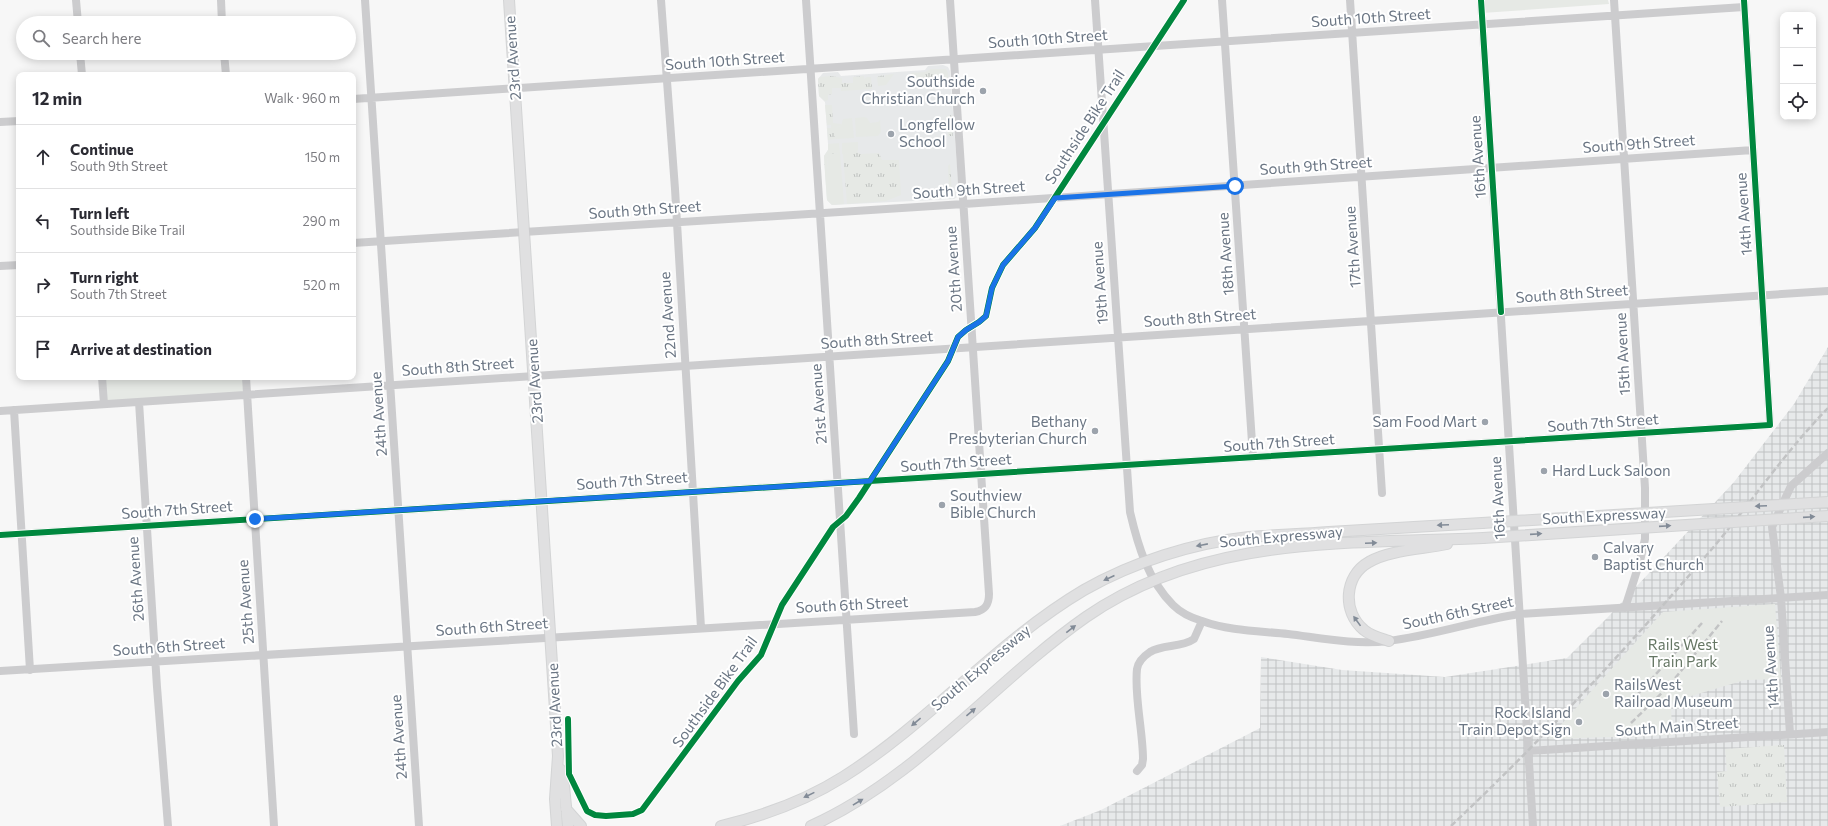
<!DOCTYPE html>
<meta charset="utf-8">
<style>
body{margin:0;font-family:Commissioner,sans-serif;background:#f7f7f7;color:#2b2b33}
.controls{position:absolute;right:12px;top:12px;display:grid;overflow:hidden;border-radius:8px;box-shadow:0 2px 10px #0003}
.controls button{width:36px;height:36px;display:grid;place-items:center;padding:0;border:0;border-bottom:1px solid #e1e1e2;background:#fff;color:#2b2b33;font:20px sans-serif}
.stop{position:absolute;width:12px;height:12px;margin:-9px;border:3px solid #1a73e8;border-radius:50%;background:#fff}
.stop.end{background:#1a73e8;border-color:#fff;box-shadow:0 1px 4px #0008}
.list{margin:0;padding:0;list-style:none}
h2{display:flex;justify-content:space-between;align-items:center;height:52px;margin:0;padding:0 16px;font-size:17px}
h2 small{font-size:13px;font-weight:400;color:#7c7c81}
.list li{display:grid;grid-template-columns:26px 1fr auto;gap:12px;align-items:center;box-sizing:border-box;height:64px;padding:0 16px;border-top:1px solid #e1e1e2}
.list b{display:block;font-size:15px;white-space:nowrap}
.list p{margin:0;font-size:13px;white-space:nowrap;color:#7c7c81}
.list em{font-size:13px;font-style:normal;color:#7c7c81}
.icon{flex:none;width:22px;height:22px;fill:none;stroke:currentColor;stroke-width:2;stroke-linecap:round;stroke-linejoin:round}
.map{position:relative;flex:none;width:1828px;height:826px;overflow:hidden}
.search{position:absolute;background:#fff;box-shadow:0 2px 10px #0003;left:16px;top:16px;width:340px;height:44px;display:flex;align-items:center;gap:10px;box-sizing:border-box;padding:0 14px;border-radius:22px;color:#7c7c81;font-size:15px}
.panel{position:absolute;background:#fff;box-shadow:0 2px 10px #0003;left:16px;top:72px;width:340px;height:308px;border-radius:8px}
.map>svg:first-child{display:block}
.built{fill:#e7e9ea}
.industrial{fill:url(#industrial-grid)}
.grass{fill:url(#grass-tufts)}
.green{fill:#e6e9e5}
.lines{fill:none;stroke-linecap:round;stroke-linejoin:round}
.major-casing{stroke:#d3d4d5;stroke-width:12}
.minor{stroke:#ccccce;stroke-width:8}
.major{stroke:#e0e0e1;stroke-width:10}
.rail{stroke:#c2c3c4;stroke-width:2.5;stroke-dasharray:6 3;stroke-linecap:butt}
.major-bridge-casing{stroke:#d3d4d5;stroke-width:12;stroke-linecap:butt}
.major-bridge{stroke:#e0e0e1;stroke-width:10}
.cycleway-casing{stroke:#fff;stroke-width:8}
.cycleway{stroke:#00873e;stroke-width:6}
.oneway{fill:#828b97}
.route{stroke:#1a73e8;stroke-width:5}
.poi-dot{fill:#9ca3ac;stroke:#fff;stroke-width:1.5}
.labels{text-anchor:middle;stroke-width:4;stroke-linejoin:round;paint-order:stroke}
.street-label{font-size:15px;fill:#6b7684;stroke:#fff}
.poi-label{font-size:15px;fill:#6b7684;stroke:#fff;text-anchor:start}
.park-label{font-size:15px;fill:#667765;stroke:#fff}
</style>
<div class="map">
<svg width="1828" height="826" viewBox="0 0 1828 826">
<defs>
<pattern id="industrial-grid" width="8" height="8" patternUnits="userSpaceOnUse"><rect width="8" height="8" fill="#e7e9ea"/><path d="M0 4h8M4 0v8" fill="none" stroke="#bfc1c3"/></pattern>
<pattern id="grass-tufts" width="24" height="20" patternUnits="userSpaceOnUse"><rect width="24" height="20" fill="#e6e9e5"/><path d="M3 7l-1-3M5 7V3M7 7l1-3M15 17l-1-3M17 17v-4M19 17l1-3" fill="none" stroke="#bec1bf"/></pattern>
</defs>
<rect width="100%" height="100%" fill="#f7f7f7"/>
<!-- built -->
<path class="built" d="M943,65l5,2 2,4 9,123 -2,3 -3,2 -122,6 -5,-5 -3,-44 4,-6v-6l-3,-42 -6,-6 -1,-17 5,-6 15,-1 3,4 84,-6 3,-4z"/>
<!-- industrial -->
<path class="industrial" d="M1828,347v479h-768l41,-16 159,-82 1,-71 81,13 103,7 122,-19 40,-40 127,-136 60,-78z"/>
<!-- grass -->
<path class="grass" d="M931,69h15l2,4 1,9 -10,1 -1,-5 -26,1 -1,-6 14,-1z
M894,74l-8,11 -8,1 -1,-9 6,-2 2,3v-3z
M831,76l11,2v5h11v-6l11,-1v3l3,-2h4l1,12 -31,2v-3h-9v6l-4,1v5l-3,1 -6,-5 -1,-17 2,-2z
M825,105h7l1,18 8,1v2l-4,1 -2,9 1,3 -8,1 -1,-12h4v-3h-4z
M952,115l1,21h-5l-2,-20z
M839,143l1,10 -13,2 1,19h-3l-1,-18 4,-6v-6z
M857,152l4,2 18,-1 3,7h17l2,35 -15,6 -39,3 -4,-50z
M950,164l2,28 -34,2 -1,-2 32,-2 -1,-24z
M1784,745l3,57 -67,5 -3,-35 10,-1 -2,-22z"/>
<!-- green -->
<path class="green" d="M1481,0h127l1,4 -127,9z
M864,117l3,1 3,5 8,-1 2,-2 1,12 -3,4 -22,1 -1,-19z
M852,118l2,20 -18,1 -2,-5 1,-6 6,-2 2,-7z
M858,142v8l-2,3 -14,1v-11z
M840,153l4,51 -12,1 -5,-5 -2,-26h3l-1,-20z
M102,377h144l1,18 -143,9z
M1775,604l6,75 -36,1 -74,22 1,33 -124,4 115,-127z"/>
<g class="lines">
<!-- major casing -->
<g class="major-casing">
<path id="major" d="M509,0l49,756 -3,43 2,27
M1389,641c-9,-3 -18,-5 -25,-11 -22,-18 -20,-54 5,-68 20,-12 55,-13 78,-18
M560,769l4,17 4,40
M566,809l15,17
M721,826c42,-10 84,-25 122,-49 86,-54 153,-135 241,-187 49,-28 109,-47 165,-53 27,-2 54,-3 80,-5 51,-3 102,-6 153,-9
M811,826c107,-48 181,-143 275,-209 118,-82 260,-73 397,-79"/>
</g>
<!-- minor -->
<path class="minor" d="M76,0l2,23
M221,0l1,23
M365,0l54,826
M661,0l14,189 26,439
M806,0l48,734
M1095,0l35,512c8,34 18,68 43,93 7,7 19,13 29,16 27,10 58,10 86,13 33,4 67,11 100,7 43,-5 87,-20 131,-27l309,-19
M1222,0l31,457
M1350,0l32,493
M1481,0l52,826
M1614,0l31,488v51l-5,22 -15,47
M80,53l2,22
M224,53l2,22
M353,99l1391,-92
M0,122l19,-1
M353,243l611,-39 789,-54
M0,266l19,-1
M102,377l2,27
M246,377l28,449
M139,402l18,285 11,139
M14,410l16,260
M0,411l1828,-120
M0,535l1770,-110 -26,-425
M0,671l975,-59c11,-2 14,-8 14,-18l-39,-594
M1790,734l-9,-136 -9,-71 19,-41 37,-33
M1528,751l300,-19
M1137,771l5,-6 1,-6c0,-28 -9,-63 -6,-90 1,-7 7,-13 13,-17 13,-8 31,-4 44,-13l8,-18"/>
<!-- major -->
<use href="#major" class="major"/>
<!-- rail -->
<path class="rail" d="M1638,694l64,-71
M1631,723l36,-35 55,-67
M1451,826c92,-87 178,-180 260,-276 40,-47 74,-98 117,-142"/>
<!-- major-bridge casing -->
<g class="major-bridge-casing">
<path id="major-bridge" d="M1482,523l346,-21
M1483,538l345,-22"/>
</g>
<!-- major-bridge -->
<use href="#major-bridge" class="major-bridge"/>
<!-- cycleway casing -->
<g class="cycleway-casing">
<path id="cycleway" d="M1481,0l20,312
M0,535l1770,-110 -26,-425
M568,719l1,55 18,37 8,4 11,1 27,-2 9,-4 96,-129 23,-26 21,-50 51,-78 13,-11 13,-18 89,-137 10,-24 8,-7 13,-8 7,-6 6,-28 11,-23 32,-37 149,-228"/>
</g>
<!-- cycleway -->
<use href="#cycleway" class="cycleway"/>
</g>
<!-- one-way arrows -->
<defs><path id="oneway-solid" d="M-6-.8H1V-3.2L6.5 0L1 3.2V.8H-6Z"/></defs>
<g class="oneway">
<use href="#oneway-solid" transform="translate(1761 506) rotate(177)"/>
<use href="#oneway-solid" transform="translate(1809 517) rotate(-4)"/>
<use href="#oneway-solid" transform="translate(1443 525) rotate(177)"/>
<use href="#oneway-solid" transform="translate(1665 526) rotate(-4)"/>
<use href="#oneway-solid" transform="translate(1536 534) rotate(-4)"/>
<use href="#oneway-solid" transform="translate(1371 543) rotate(-3)"/>
<use href="#oneway-solid" transform="translate(1202 545) rotate(169)"/>
<use href="#oneway-solid" transform="translate(1109 578) rotate(156)"/>
<use href="#oneway-solid" transform="translate(1357 621) rotate(-126)"/>
<use href="#oneway-solid" transform="translate(1071 629) rotate(-38)"/>
<use href="#oneway-solid" transform="translate(971 712) rotate(-40)"/>
<use href="#oneway-solid" transform="translate(916 722) rotate(140)"/>
<use href="#oneway-solid" transform="translate(809 795) rotate(154)"/>
<use href="#oneway-solid" transform="translate(858 802) rotate(-31)"/>
</g>
<g class="lines">
<!-- route -->
<path class="route" d="M255,519l615,-38 78,-120 10,-24 8,-7 13,-8 7,-6 6,-28 11,-23 32,-37 20,-30 180,-12"/>
</g>
<!-- markers -->
<g class="poi-dot">
<circle cx="983" cy="91" r="4"/>
<circle cx="891" cy="134" r="4"/>
<circle cx="1485" cy="422" r="4"/>
<circle cx="1095" cy="431" r="4"/>
<circle cx="1544" cy="471" r="4"/>
<circle cx="942" cy="505" r="4"/>
<circle cx="1595" cy="557" r="4"/>
<circle cx="1606" cy="694" r="4"/>
<circle cx="1579" cy="722" r="4"/>
</g>
<g class="labels">
<!-- street labels -->
<g class="street-label">
<text transform="translate(1371 18) rotate(-4)" y="5">South 10th Street</text>
<text transform="translate(1048 39) rotate(-4)" y="5">South 10th Street</text>
<text transform="translate(513 58) rotate(-94)" y="5">23rd Avenue</text>
<text transform="translate(725 61) rotate(-4)" y="5">South 10th Street</text>
<text transform="translate(1085 127) rotate(-57)" y="5">Southside Bike Trail</text>
<text transform="translate(1639 144) rotate(-4)" y="5">South 9th Street</text>
<text transform="translate(1478 157) rotate(-94)" y="5">16th Avenue</text>
<text transform="translate(1316 166) rotate(-4)" y="5">South 9th Street</text>
<text transform="translate(969 190) rotate(-4)" y="5">South 9th Street</text>
<text transform="translate(645 210) rotate(-4)" y="5">South 9th Street</text>
<text transform="translate(1744 214) rotate(-94)" y="5">14th Avenue</text>
<text transform="translate(1353 247) rotate(-94)" y="5">17th Avenue</text>
<text transform="translate(1226 254) rotate(-94)" y="5">18th Avenue</text>
<text transform="translate(954 269) rotate(-94)" y="5">20th Avenue</text>
<text transform="translate(1100 283) rotate(-94)" y="5">19th Avenue</text>
<text transform="translate(1572 294) rotate(-4)" y="5">South 8th Street</text>
<text transform="translate(668 315) rotate(-94)" y="5">22nd Avenue</text>
<text transform="translate(1200 318) rotate(-4)" y="5">South 8th Street</text>
<text transform="translate(877 340) rotate(-4)" y="5">South 8th Street</text>
<text transform="translate(1623 354) rotate(-93)" y="5">15th Avenue</text>
<text transform="translate(458 367) rotate(-4)" y="5">South 8th Street</text>
<text transform="translate(535 381) rotate(-94)" y="5">23rd Avenue</text>
<text transform="translate(819 404) rotate(-94)" y="5">21st Avenue</text>
<text transform="translate(379 414) rotate(-94)" y="5">24th Avenue</text>
<text transform="translate(1603 423) rotate(-4)" y="5">South 7th Street</text>
<text transform="translate(1279 443) rotate(-4)" y="5">South 7th Street</text>
<text transform="translate(956 463) rotate(-4)" y="5">South 7th Street</text>
<text transform="translate(632 481) rotate(-4)" y="5">South 7th Street</text>
<text transform="translate(1498 498) rotate(-93)" y="5">16th Avenue</text>
<text transform="translate(177 510) rotate(-4)" y="5">South 7th Street</text>
<text transform="translate(1604 516) rotate(-3)" y="5">South Expressway</text>
<text transform="translate(1281 537) rotate(-5)" y="5">South Expressway</text>
<text transform="translate(136 579) rotate(-94)" y="5">26th Avenue</text>
<text transform="translate(246 602) rotate(-94)" y="5">25th Avenue</text>
<text transform="translate(852 605) rotate(-3)" y="5">South 6th Street</text>
<text transform="translate(1458 613) rotate(-12)" y="5">South 6th Street</text>
<text transform="translate(492 627) rotate(-4)" y="5">South 6th Street</text>
<text transform="translate(169 647) rotate(-4)" y="5">South 6th Street</text>
<text transform="translate(1771 667) rotate(-94)" y="5">14th Avenue</text>
<text transform="translate(981 668) rotate(-40)" y="5">South Expressway</text>
<text transform="translate(715 692) rotate(-54)" y="5">Southside Bike Trail</text>
<text transform="translate(555 705) rotate(-93)" y="5">23rd Avenue</text>
<text transform="translate(1677 727) rotate(-4)" y="5">South Main Street</text>
<text transform="translate(399 737) rotate(-94)" y="5">24th Avenue</text>
</g>
<!-- poi labels -->
<g class="poi-label">
<text x="975" y="87" text-anchor="end">Southside<tspan x="975" dy="17">Christian Church</tspan></text>
<text x="899" y="130">Longfellow<tspan x="899" dy="17">School</tspan></text>
<text x="1087" y="427" text-anchor="end">Bethany<tspan x="1087" dy="17">Presbyterian Church</tspan></text>
<text x="1477" y="427" text-anchor="end">Sam Food Mart</text>
<text x="1552" y="476">Hard Luck Saloon</text>
<text x="950" y="501">Southview<tspan x="950" dy="17">Bible Church</tspan></text>
<text x="1603" y="553">Calvary<tspan x="1603" dy="17">Baptist Church</tspan></text>
<text x="1614" y="690">RailsWest<tspan x="1614" dy="17">Railroad Museum</tspan></text>
<text x="1571" y="718" text-anchor="end">Rock Island<tspan x="1571" dy="17">Train Depot Sign</tspan></text>
</g>
<!-- park labels -->
<g class="park-label">
<text x="1683" y="650">Rails West<tspan x="1683" dy="17">Train Park</tspan></text>
</g>
</g>
</svg>
<div class="controls">
<button>+</button>
<button>−</button>
<button><svg class="icon" aria-label="locate" viewBox="0 0 24 24"><circle cx="12" cy="12" r="6"/><path d="M12 2v4M12 18v4M2 12h4M18 12h4"/></svg></button>
</div>
<div class="stop" style="left:1235px;top:186px"></div>
<div class="stop end" style="left:255px;top:519px"></div>
<div class="search"><svg class="icon" aria-label="search" viewBox="0 0 24 24"><circle cx="10" cy="10" r="6"/><path d="M15 15l6 6"/></svg>Search here</div>
<section class="panel">
<h2>12 min<small>Walk · 960 m</small></h2>
<ul class="list">
<li><svg class="icon" aria-label="ahead" viewBox="0 0 24 24"><path d="M12 20V5M6 11l6-6 6 6"/></svg><div><b>Continue</b><p>South 9th Street</p></div><em>150 m</em></li>
<li><svg class="icon" aria-label="left" viewBox="0 0 24 24"><path d="M17 20v-9H6M10 6l-5 5 5 5"/></svg><div><b>Turn left</b><p>Southside Bike Trail</p></div><em>290 m</em></li>
<li><svg class="icon" aria-label="right" viewBox="0 0 24 24"><path d="M7 20v-9h11M14 6l5 5-5 5"/></svg><div><b>Turn right</b><p>South 7th Street</p></div><em>520 m</em></li>
<li><svg class="icon" aria-label="arrive" viewBox="0 0 24 24"><path d="M6 21V4h12l-3 4 3 4H6"/></svg><div><b>Arrive at destination</b></div></li>
</ul>
</section>
</div>
